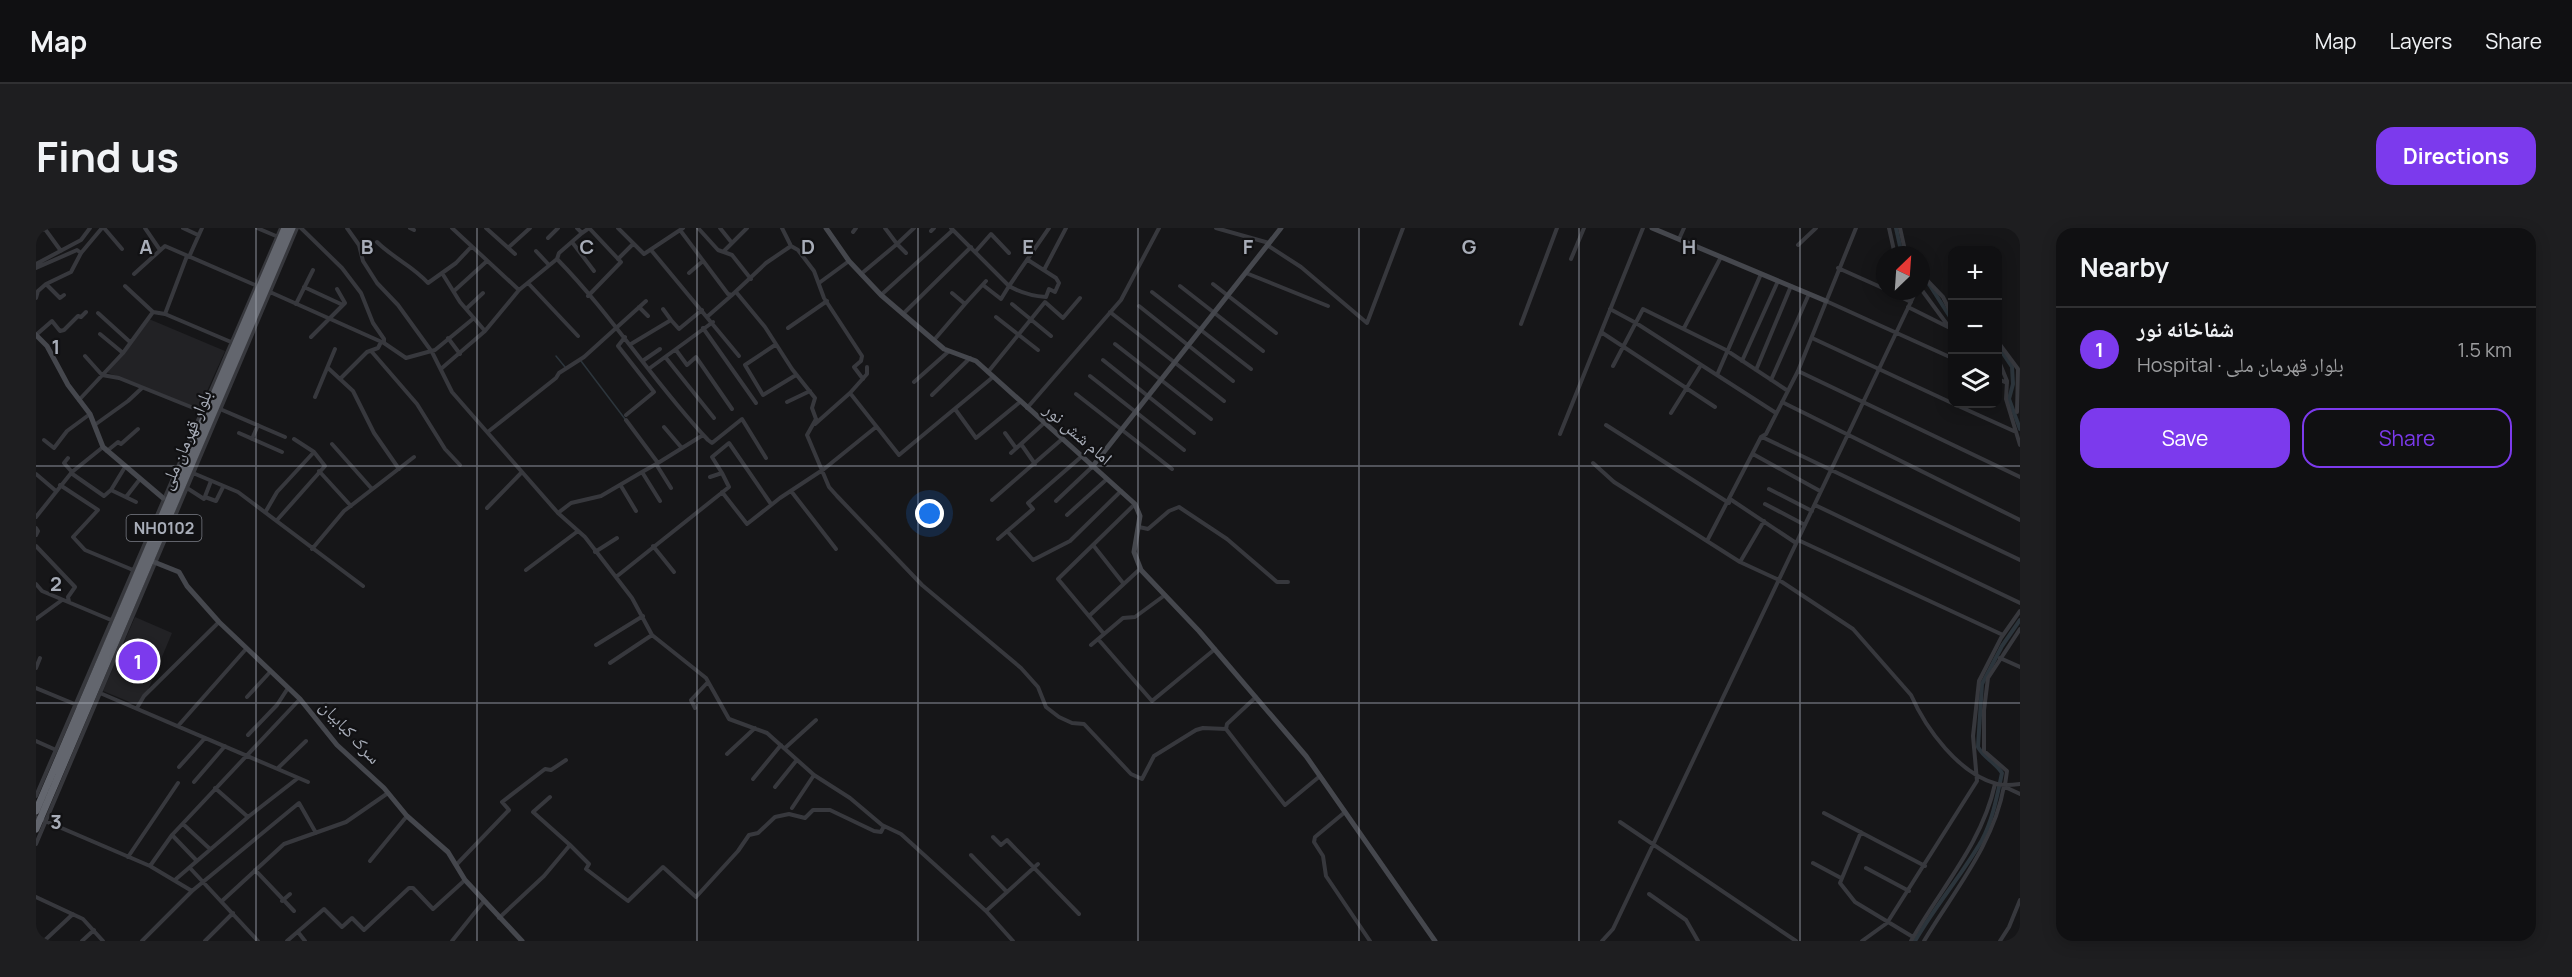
<!DOCTYPE html>
<meta charset="utf-8">
<style>
body{margin:0;font-family:Manrope,"Noto Naskh Arabic",sans-serif;background:#1e1e20;color:#f1f3f6}
.controls{position:absolute;right:18px;top:18px;display:grid;overflow:hidden;border-radius:12px;box-shadow:0 3px 15px #0003}
.controls button{width:54px;height:54px;display:grid;place-items:center;padding:0;border:0;border-bottom:2px solid #303032;background:#101012;color:#f1f3f6;font:30px sans-serif}
.compass{position:absolute;left:1840px;top:18px;width:54px;height:54px;border-radius:50%;background:#101012;box-shadow:0 3px 15px #0003;rotate:25deg}
.you{position:absolute;left:894px;top:286px;width:21px;height:21px;margin:-15px;border:4px solid #fff;border-radius:50%;background:#1a73e8;box-shadow:0 0 0 9px #1a73e833}
.badge{display:grid;place-items:center;width:39px;height:39px;border-radius:50%;background:#7c3aed;color:#fff;font-size:20px;font-weight:700}
.pin{position:absolute;translate:-50% -50%;border:3px solid #fff;box-shadow:0 2px 6px #0006}
.list{margin:0;padding:0;list-style:none}
h2{display:flex;justify-content:space-between;align-items:center;height:78px;margin:0;padding:0 24px;font-size:26px}
h2 small{font-size:20px;font-weight:400;color:#9c9d9f}
.list li{display:grid;grid-template-columns:39px 1fr auto;gap:18px;align-items:center;box-sizing:border-box;height:84px;padding:0 24px;border-top:2px solid #303032}
.list b{display:block;font-size:22px;white-space:nowrap}
.list p{margin:0;font-size:20px;white-space:nowrap;color:#9c9d9f}
.list em{font-size:20px;font-style:normal;color:#9c9d9f}
.actions{display:flex;gap:12px;padding:18px 24px}
.actions a{flex:1;padding:14px 0;border:2px solid #7c3aed;border-radius:18px;text-align:center;font-size:21px;color:#7c3aed}
.actions .main{background:#7c3aed;color:#fff}
.icon{flex:none;width:33px;height:33px;fill:none;stroke:currentColor;stroke-width:2;stroke-linecap:round;stroke-linejoin:round}
.map{position:relative;flex:none;width:1984px;height:713px;overflow:hidden;border-radius:18px}
header{display:flex;align-items:center;gap:36px;box-sizing:border-box;height:84px;padding:0 30px;background:#101012;border-bottom:2px solid #303032}
header strong{font-size:28px}
nav{display:flex;gap:33px;margin-inline-start:auto;font-size:21px}
.intro{display:flex;align-items:center;justify-content:space-between;box-sizing:border-box;height:144px;padding:0 36px}
h1{margin:0;font-size:42px}
.button{padding:15px 27px;border-radius:18px;background:#7c3aed;color:#fff;font-size:21px;font-weight:700}
main{display:flex;gap:36px;padding:0 36px}
aside{flex:1;background:#101012;border-radius:18px;box-shadow:0 3px 15px #0003}
.map>svg:first-child{display:block}
.built{fill:#222225}
.lines{fill:none;stroke-linecap:round;stroke-linejoin:round}
.stream{stroke:#2c353c;stroke-width:1.5}
.canal{stroke:#2c353c;stroke-width:4}
.street{stroke:#37383d;stroke-width:4}
.secondary{stroke:#45474d;stroke-width:5}
.highway{stroke:#63666e;stroke-width:7}
.grid{fill:none;stroke:#a8adb8;stroke-width:1.5;stroke-opacity:0.55}
.labels{text-anchor:middle;stroke-width:4.5;stroke-linejoin:round;paint-order:stroke}
.shield{fill:#111113;stroke:#7b7e86;stroke-width:1.5}
.shield-label{font-size:16px;font-weight:bold;fill:#a8adb8}
.street-label{font-size:18px;fill:#a8adb8;stroke:#111113}
.grid-label{font-size:20px;text-anchor:middle;font-weight:bold;fill:#a8adb8;stroke:#111113;stroke-width:4.5;stroke-linejoin:round;paint-order:stroke}
</style>
<header>
<strong>Map</strong>
<nav><a>Map</a><a>Layers</a><a>Share</a></nav>
</header>
<div class="intro"><h1>Find us</h1><a class="button">Directions</a></div>
<main>
<div class="map">
<svg width="1984" height="713" viewBox="0 0 1984 713">
<rect width="100%" height="100%" fill="#161618"/>
<!-- built -->
<path class="built" d="M113,91l76,32 -26,58 -93,-37z
M99,389l37,16 -24,57 -11,15 -34,-14z"/>
<g class="lines">
<!-- stream -->
<path class="stream" d="M520,128l9,11
M545,133l44,58"/>
<!-- canal -->
<path class="canal" d="M1860,0l6,27
M1885,51l8,5 23,36
M1962,118l14,21 1,17 -4,15 11,30
M1879,713c20,-35 47,-66 67,-101 11,-21 15,-44 20,-67 -7,-11 -18,-15 -24,-26l4,-63 20,-38 18,-26"/>
<!-- street -->
<path class="street" d="M68,0l18,21
M109,0l15,22
M147,0l15,7
M221,0l19,8
M265,0l41,40 19,25 12,30 11,16v4
M311,0l12,17 4,16 14,22 21,22 34,47 20,40 106,121 27,24 47,61 20,37 54,43 23,41 38,14 47,42 36,23 32,27 19,9 85,77 27,30
M374,0l4,2
M416,0l67,62
M450,0l29,26
M541,0l5,5 7,-5
M582,0l26,26 39,-26
M662,0l20,22 14,5 19,24
M684,0l12,15
M746,0l9,18 7,4 16,21 10,27 38,58 -1,5 -7,6 9,12
M849,0l12,16 17,-16
M915,0l58,58 -8,13 -18,-14
M1180,0l53,15
M1853,0l6,27
M1864,0l6,27
M644,2l48,64 4,1 34,-32 25,-17
M895,3l3,-3
M0,4l9,-3 16,22
M817,4l3,-4
M512,10l10,-10
M1643,11l5,-11
M341,14c16,16 36,24 51,41l28,-20 15,-16
M536,14l22,29
M1231,17l34,22 66,56 36,-95
M1762,17l18,-17
M473,19l21,-19
M615,22l88,106
M500,23l13,14
M688,23l23,-23
M940,23l15,-17 18,19
M153,29l13,-29
M521,31c55,56 97,124 151,181l4,3 30,-24 24,39
M582,31l15,-15
M1535,31l13,-31
M992,32l28,18 3,5 -4,9 -6,-3 -3,8c-14,-1 -25,-4 -37,-11l40,-58
M0,36l45,-24 9,-12
M0,40l41,-18 4,3
M1802,40l47,21
M1008,42l22,-42
M406,45l18,29 25,29
M653,45l14,-12
M1210,45l82,33
M98,46l31,-28 90,39
M825,46l36,-30 9,9
M1885,46l22,23 9,18
M492,55l50,53
M783,55l30,-22
M10,56l14,14 4,-3
M1177,56l63,49
M89,58l28,26 12,2 66,28
M1144,58l83,65
M268,59l39,18
M1885,61l31,42
M418,63l33,-30
M1853,63l22,11
M234,64l114,51 22,15 29,-8 39,-32
M700,64l29,35 27,42 23,29 -3,10 4,11 -9,16 22,52 8,9 85,89 99,83 17,19 8,20 13,10 13,6 12,1 47,50 11,5 12,-23 42,-26 7,-2 23,1 1,-5 29,-27
M1116,64l99,77
M845,67l72,-65
M552,68l33,-34 -32,-34
M0,70l2,-7 8,-7 25,-12 10,-19 21,-25
M1790,73l126,57
M260,76l17,-34
M929,76l21,-23
M976,76l39,32
M1103,78l94,75
M603,79l9,9
M1872,79l40,20
M430,81l17,-16
M627,81l8,11
M1574,81l26,14 140,90
M1074,84l114,89
M62,85l32,29
M129,86l22,-58
M867,86l68,-67
M672,88l24,-21
M960,89l42,33
M1485,96l36,-96
M667,100l53,75
M752,100l39,-27
M1648,100l37,-71
M1565,104l114,75
M64,106l23,19
M0,107l16,-14 8,10 4,-1 14,-14 3,1 5,-5
M275,109l34,-34 -8,-14
M589,109l-7,9 36,46 -28,23
M412,110l12,16
M1776,110l140,65
M898,112l31,-36 -13,-11
M1962,114l20,27 -1,43
M595,116l40,-24 8,9 23,-19
M1079,116l96,75
M739,117l-30,20 18,30 33,-20
M640,122l11,15 9,-8 36,52
M336,124l45,52 28,45 15,16
M49,128l17,19 17,3 82,33
M630,130l48,60
M1962,131l9,22 -1,18 14,46
M608,132l16,-11
M1067,132l91,73
M1706,133l36,-80
M1577,138l30,-57 83,41 62,41
M831,139v7l-17,19 49,62 94,-78
M292,140l25,23 21,42 25,36
M406,140l43,-37 34,-41 38,-31 2,-6 23,-20
M614,140l63,-46
M1720,142l35,-84
M1762,143l222,106
M952,144l57,-70 18,16 17,-20
M1681,147l44,-101
M1054,148l94,74
M304,151l27,-27 11,-4 3,-6
M1962,151l9,4
M1735,152l38,-86
M878,154l35,-31
M1040,166l96,75
M896,167l38,-37
M279,169l20,-48
M43,172l44,-47 30,-41
M751,174l23,-11
M1746,174l238,118
M1918,176l62,28
M991,180l94,-108 38,-72
M184,181l65,28
M919,181l21,29 44,-36
M1635,185l30,-48
M590,192l32,43 -16,9
M60,196l32,-23 14,-13
M779,196l35,-31
M1570,197l123,78
M628,199l17,20
M453,203l67,-53 3,-5 25,-16 62,-56
M203,205l43,19
M969,205l11,15
M1524,206l83,-206
M1726,209l258,123
M216,211l6,-14
M8,212l10,8 13,-17 23,-17
M296,216l40,45
M985,216l14,20
M71,223l11,-9 3,2 17,-15
M975,225l32,-29
M1717,226l67,37
M32,230l-4,5 8,9
M622,235l45,-28
M1557,235l21,19 126,80 39,18 74,49 58,66c15,34 48,79 86,89 7,2 16,1 23,0
M620,236l15,24
M283,243l32,35
M35,245l33,23 7,-6 14,-23
M157,245l45,19 125,94
M0,246l20,17
M674,249l12,-4 -10,-16 17,-14 42,61
M24,257l38,25 -25,27 12,13 48,20
M585,258l15,25
M151,260l17,11 7,-18
M1733,261l43,22
M75,262l25,12
M755,263l45,58
M686,264l25,32 33,-26 44,-29 52,-42
M90,269l14,-18
M169,269l11,4 7,-14
M1694,271l66,44
M956,272l69,-60
M1020,273l36,-34
M1729,276l40,21
M1779,277l205,98
M451,280l35,-36
M230,283l11,-19 37,-40
M522,285l13,-10 30,-7 41,-24 18,29
M1031,287l40,-36
M0,289l36,-45 31,-25
M242,291l47,-53 -11,-14 -20,-13
M1103,299l9,2 21,-18 10,-4 48,32 50,43h11
M0,300l2,3 -2,4
M971,303l26,29 37,-19 51,-50
M962,311l35,-30 -5,-6 53,-46
M1762,312l205,95
M1671,313l54,-104 5,-3 32,-63 58,-143
M1057,317l30,38
M0,318l39,41 -7,10 1,5
M617,318l21,26
M276,321l32,-38 70,-54
M559,324l22,-14
M1704,334l24,-41
M490,342l52,-39
M580,349l113,-90 -7,-14
M0,356l6,7 69,29
M1053,388l51,-47
M0,391l26,-19
M1068,406l-46,-55 77,-75
M1062,411l54,62 63,-52
M560,417l47,-29
M1055,417l32,-27 12,-1 30,-22
M1964,430l20,9
M574,435l42,-28
M0,440l4,-10
M0,460l41,17
M64,465l208,89
M211,469l23,-25
M101,480l7,-12 75,-74
M659,480l-4,-8 17,-18
M142,498l68,-77
M1190,501l59,76 35,-29
M212,507l29,-30 11,-17
M0,513l20,9
M749,520l31,-28
M691,526l28,-26
M143,539l26,-29
M242,540l28,-27
M717,551l28,-34
M158,554l31,-36
M1969,557l2,-14 -23,-20v-41l4,-32 32,-49
M1967,558l17,8
M739,559l21,-26
M179,560l33,29
M0,568l245,-568
M756,580l22,-33
M1309,584l-30,25 -1,5 9,14 3,20 44,65
M1788,585l101,53
M0,589l114,49 42,25
M1584,594l176,119
M147,596l27,25
M1825,604l-21,51 15,19 58,35
M136,607l24,25
M957,609l8,8 6,-5 72,74
M0,616l261,-616
M534,617l19,19 -3,5 42,32 35,-34 33,30 42,-46 11,-16 9,-2 17,-16 14,-3 16,4 8,-8h17l44,21 7,1 3,-6
M935,627l36,37
M92,629l50,-74
M334,633l37,-45
M1777,635l28,15
M421,636l52,-54 -7,-8 43,-33 6,1 15,-10
M114,638l22,-31 128,-136
M154,640l68,73
M1830,640l43,23
M219,642l39,41
M140,651l72,-62 50,-39
M1613,666l37,26 12,21
M0,669l47,22 20,22
M186,673l62,-57 62,-22 42,-29
M246,673l8,-7
M950,683l52,-47
M463,690l45,-42 26,-31 -37,-33 17,-15
M262,704l7,9
M8,713l29,-27
M46,713l12,-11
M106,713l50,-50 107,-88 17,30
M169,713l28,-28
M251,713l37,-32 18,18 10,-9 12,12 45,-42h4l20,21 32,-29
M416,713l32,-40
M1566,713l11,-12 303,-638
M1826,713l25,-18 90,-142 -4,-45 6,-55 22,-43 19,-27
M1875,713c29,-52 71,-97 84,-157
M1888,713c30,-50 70,-97 80,-155
M1964,713l9,-14 11,-27"/>
<!-- secondary -->
<path class="secondary" d="M790,0l23,33 32,34 63,54 32,12 159,143 5,12 -6,36 7,18 58,61 107,125 129,185
M1616,0l174,73
M0,107l11,11 21,39 22,29 13,33 60,51
M1056,239l189,-239
M113,332l30,12 8,14 32,36 81,77 37,46 47,43 23,28 41,36 17,28 57,61"/>
<!-- highway -->
<path class="highway" d="M0,583l249,-583
M0,601l256,-601"/>
</g>
<!-- grid -->
<path class="grid" d="M220,0v713M441,0v713M661,0v713M882,0v713M1102,0v713M1323,0v713M1543,0v713M1764,0v713M0,238h1984M0,475h1984"/>
<g class="labels">
<!-- shield labels -->
<rect class="shield" x="90.5" y="287" width="75" height="26" rx="4.5"/>
<g class="shield-label">
<text x="128" y="306">NH0102</text>
</g>
<!-- street labels -->
<g class="street-label">
<text transform="translate(1042 206) rotate(41)" y="6">امام شش نور</text>
<text transform="translate(150 212) rotate(-67)" y="6">بلوار قهرمان ملی</text>
<text transform="translate(314 504) rotate(47)" y="6">سرک کبابیان</text>
</g>
</g>
<g class="grid-label">
<text x="110" y="26">A</text>
<text x="331" y="26">B</text>
<text x="551" y="26">C</text>
<text x="772" y="26">D</text>
<text x="992" y="26">E</text>
<text x="1212" y="26">F</text>
<text x="1433" y="26">G</text>
<text x="1653" y="26">H</text>
<text x="20" y="126">1</text>
<text x="20" y="363">2</text>
<text x="20" y="601">3</text>
</g>
</svg>
<div class="controls">
<button>+</button>
<button>−</button>
<button><svg class="icon" aria-label="layers" viewBox="0 0 24 24"><path d="M12 4l9 5-9 5-9-5zM3 14l9 5 9-5"/></svg></button>
</div>
<svg class="compass" viewBox="-18 -18 36 36"><path d="M0-13l5 13h-10z" fill="#e53935"/><path d="M0 13l5-13h-10z" fill="#9c9d9f"/></svg>
<div class="you"></div>
<div class="pin badge" style="left:102px;top:433px">1</div>
</div>
<aside>
<h2>Nearby<small></small></h2>
<ul class="list">
<li><span class="badge">1</span><div><b>شفاخانه نور</b><p>Hospital · بلوار قهرمان ملی</p></div><em>1.5 km</em></li>
</ul>
<div class="actions"><a class="main">Save</a><a>Share</a></div>
</aside>
</main>
